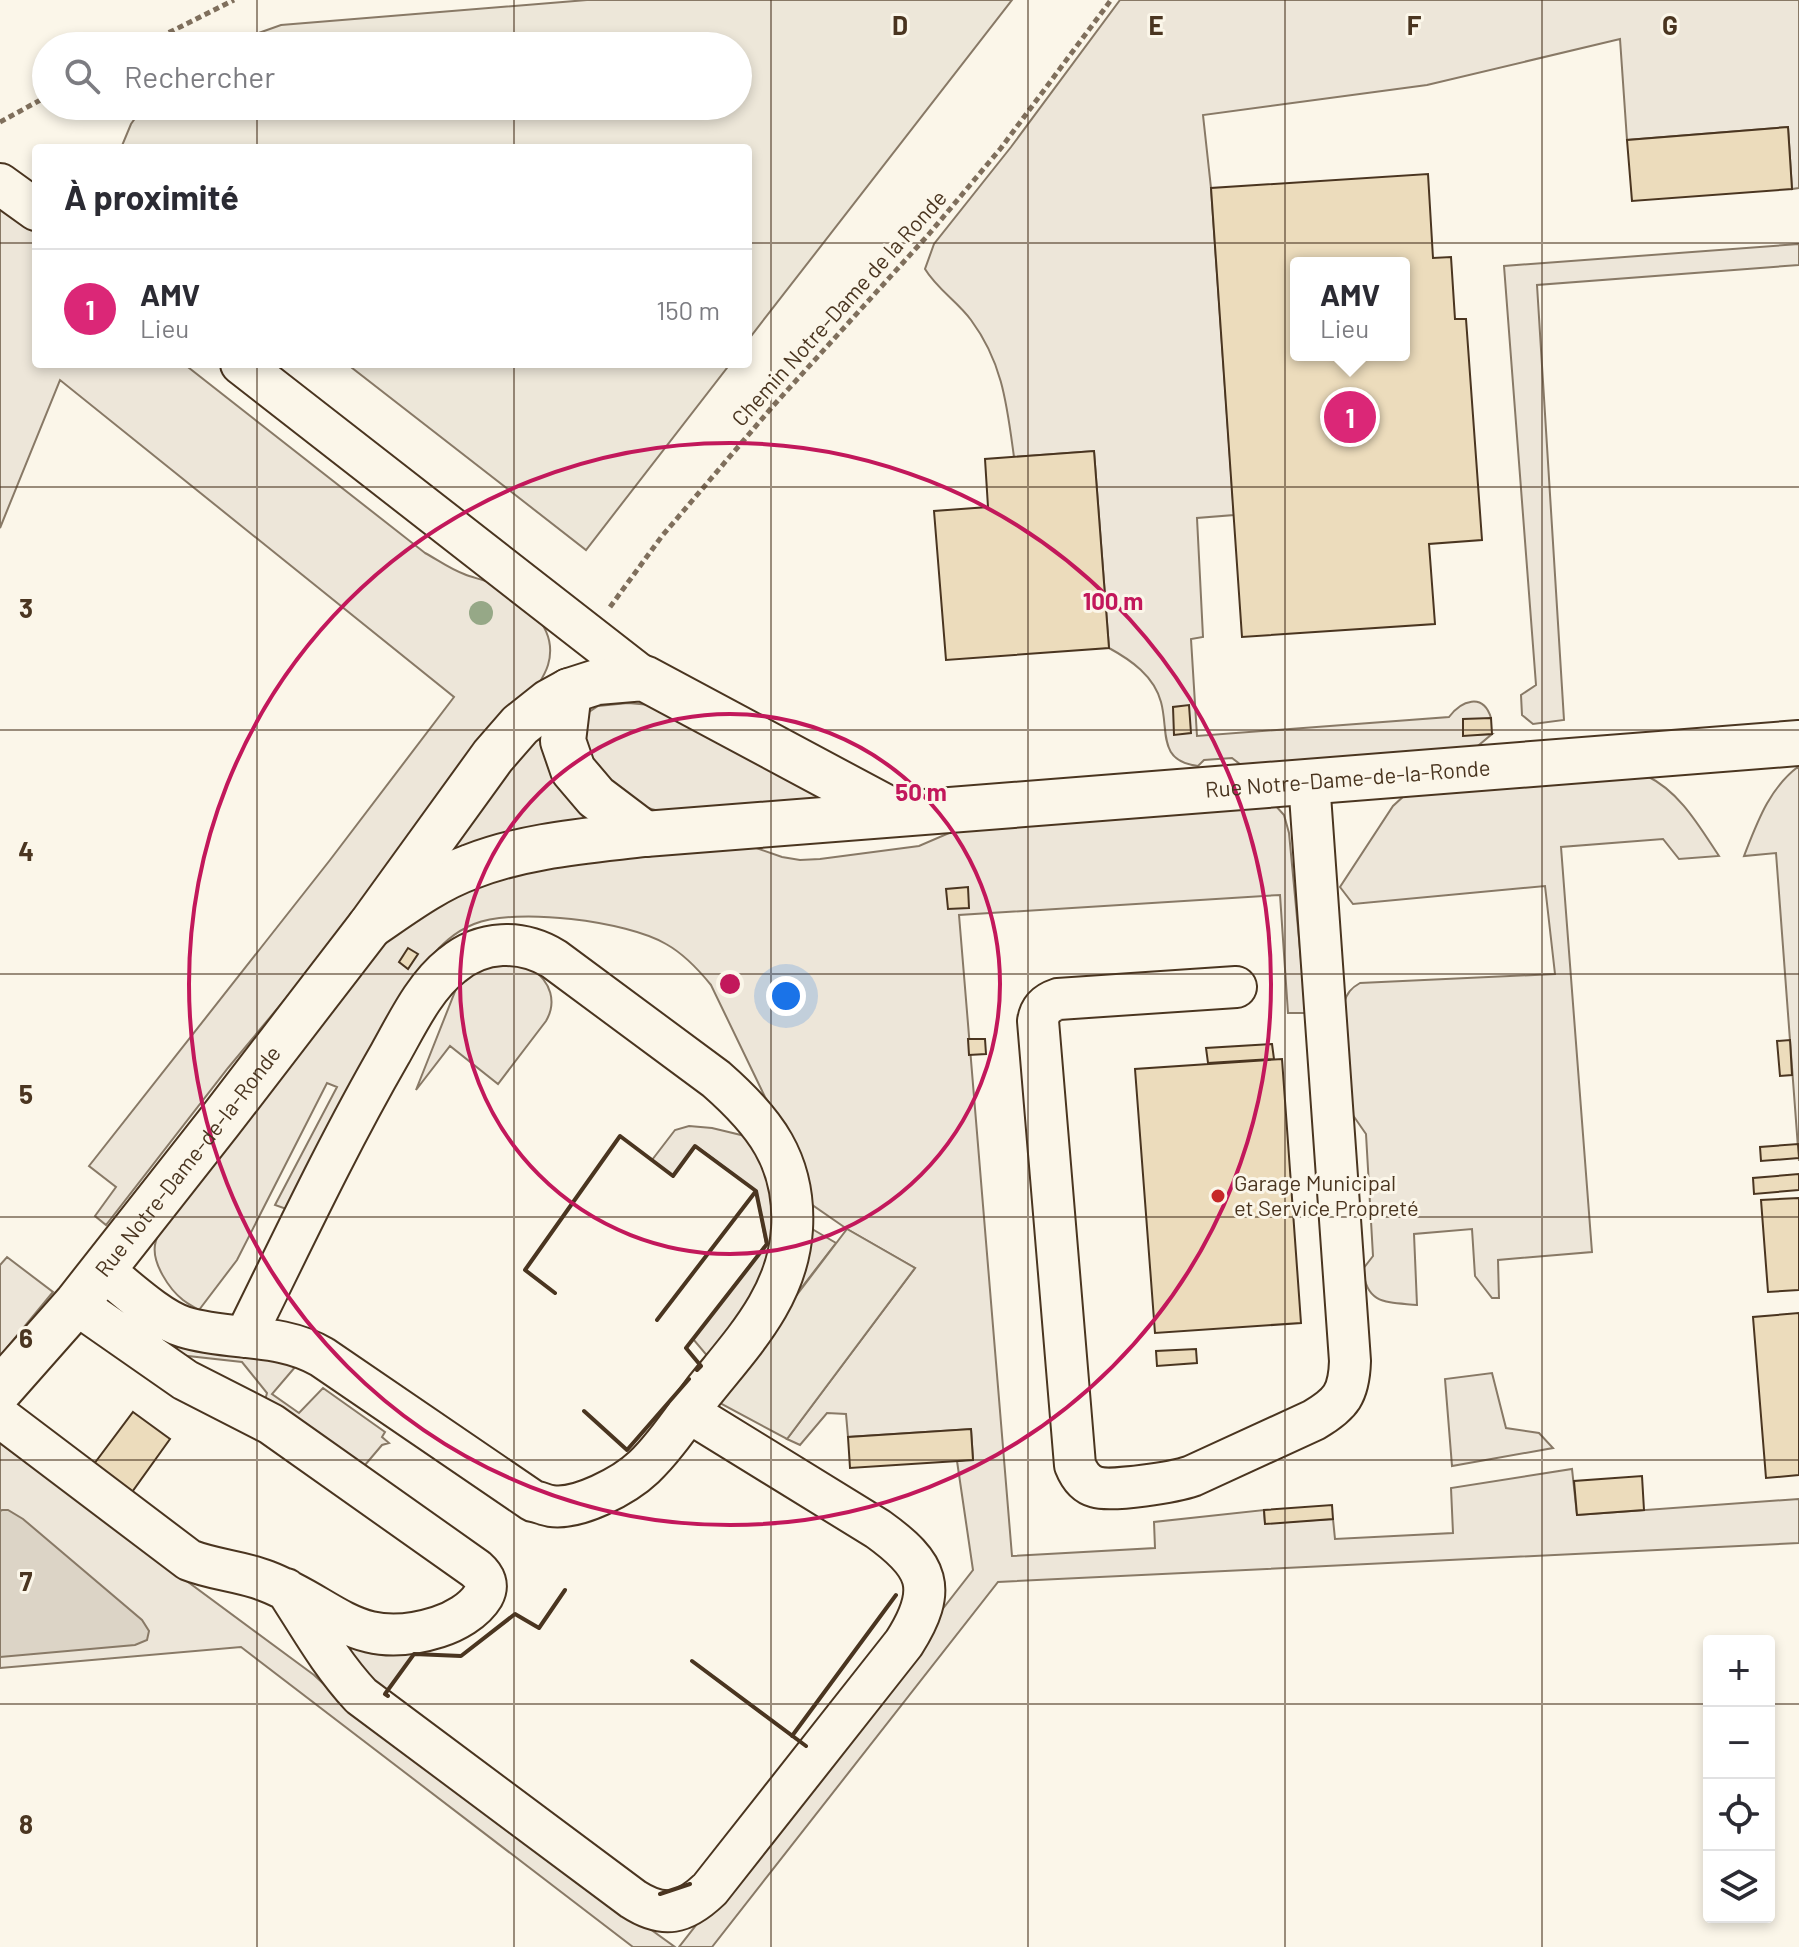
<!DOCTYPE html>
<html lang="fr">
<meta charset="utf-8">
<style>
body{margin:0;font-family:Barlow,sans-serif;background:#f7f7f7;color:#2b2b33}
.controls{position:absolute;right:24px;bottom:24px;display:grid;overflow:hidden;border-radius:8px;box-shadow:0 4px 12px #0003}
.controls button{width:72px;height:72px;display:grid;place-items:center;padding:0;border:0;border-bottom:2px solid #e1e1e2;background:#fff;color:#2b2b33;font:40px sans-serif}
.you{position:absolute;left:786px;top:996px;width:28px;height:28px;margin:-20px;border:6px solid #fff;border-radius:50%;background:#1a73e8;box-shadow:0 0 0 12px #1a73e833}
.badge{display:grid;place-items:center;width:52px;height:52px;border-radius:50%;background:#db2777;color:#fff;font-size:26px;font-weight:700}
.pin{position:absolute;translate:-50% -50%;border:4px solid #fff;box-shadow:0 2px 8px #0006}
.popup{position:absolute;left:1290px;top:257px;width:120px;height:104px;box-sizing:border-box;display:grid;place-content:center;border-radius:8px;background:#fff;filter:drop-shadow(0 2px 6px #0005);font-size:26px;white-space:nowrap;color:#7c7c81}
.popup b{font-size:30px;color:#2b2b33}
.popup::after{content:'';position:absolute;left:50%;top:100%;margin-left:-16px;border:16px solid transparent;border-top-color:#fff}
.list{margin:0;padding:0;list-style:none}
h2{display:flex;justify-content:space-between;align-items:center;height:104px;margin:0;padding:0 32px;font-size:34px}
h2 small{font-size:26px;font-weight:400;color:#7c7c81}
.list li{display:grid;grid-template-columns:52px 1fr auto;gap:24px;align-items:center;box-sizing:border-box;height:120px;padding:0 32px;border-top:2px solid #e1e1e2}
.list b{display:block;font-size:30px;white-space:nowrap}
.list p{margin:0;font-size:26px;white-space:nowrap;color:#7c7c81}
.list em{font-size:26px;font-style:normal;color:#7c7c81}
.icon{flex:none;width:44px;height:44px;fill:none;stroke:currentColor;stroke-width:2;stroke-linecap:round;stroke-linejoin:round}
.map{position:relative;flex:none;width:1799px;height:1947px;overflow:hidden}
.search{position:absolute;background:#fff;box-shadow:0 4px 12px #0003;left:32px;top:32px;width:720px;height:88px;display:flex;align-items:center;gap:20px;box-sizing:border-box;padding:0 28px;border-radius:44px;color:#7c7c81;font-size:30px}
.panel{position:absolute;background:#fff;box-shadow:0 4px 12px #0003;left:32px;top:144px;width:720px;height:224px;border-radius:8px}
.map>svg:first-child{display:block}
.green{fill:#ede6d9;stroke:#887966;stroke-width:2}
.parking{fill:#ede7d9;stroke:#887966;stroke-width:2}
.water{fill:#dcd4c6;stroke:#887966;stroke-width:2}
.building{fill:#ecdcbc;stroke:#4a3520;stroke-width:2;fill-rule:evenodd}
.lines{fill:none;stroke-linecap:round;stroke-linejoin:round}
.minor-casing{stroke:#4a3520;stroke-width:44}
.major-casing{stroke:#4a3520;stroke-width:48}
.path{stroke:#7f6f5c;stroke-width:5;stroke-dasharray:6 4;stroke-linecap:butt}
.minor{stroke:#fbf6e9;stroke-width:40}
.major{stroke:#fbf6e9;stroke-width:44}
.wall{stroke:#4a3520;stroke-width:4}
.tree{fill:#96a887}
.grid{fill:none;stroke:#4a3520;stroke-width:2;stroke-opacity:0.55}
.ring{fill:none;stroke:#c2185b;stroke-width:4}
.poi-dot{fill:#c62828;stroke:#fbf6e9;stroke-width:3}
.labels{text-anchor:middle;stroke-width:6;stroke-linejoin:round;paint-order:stroke}
.street-label{font-size:22px;fill:#4a3520;stroke:#fbf6e9}
.poi-label{font-size:22px;fill:#4a3520;stroke:#fbf6e9;text-anchor:start}
.grid-label{font-size:26px;text-anchor:middle;font-weight:bold;fill:#4a3520;stroke:#fbf6e9;stroke-width:6;stroke-linejoin:round;paint-order:stroke}
.centre{fill:#c2185b;stroke:#fbf6e9;stroke-width:4}
.ring-label{font-size:24px;text-anchor:middle;font-weight:bold;fill:#c2185b;stroke:#fbf6e9;stroke-width:6;stroke-linejoin:round;paint-order:stroke}
</style>
<div class="map">
<svg width="1799" height="1947" viewBox="0 0 1799 1947">
<rect width="100%" height="100%" fill="#fbf6e9"/>
<!-- green -->
<path class="green" d="M1120,0h679v188l-7,1 -4,-62 -161,13 -7,-101 -193,46 -224,30 8,73 23,327 -37,3 6,119 -12,2 6,97 252,-19c12,-16 34,-25 42,1l-26,17 27,-1 -19,16 -228,18 -13,-10 -28,2 -6,6c-41,-5 -29,-35 -37,-64 -7,-26 -30,-42 -52,-54l-15,-197 -80,6c-7,-51 -11,-94 -43,-137 -13,-18 -34,-31 -46,-51l9,-25 77,-97z
M0,200l36,29v135h148l241,189c13,7 25,16 39,21 7,3 16,5 24,8 31,13 72,43 60,83 -3,10 -9,18 -14,27l-160,200 -146,176 -122,157 -11,-9 21,-29 -27,-21 241,-306 124,-163 -394,-317 -60,148z
M1799,244v21l-262,20 27,435 -31,4 -11,-9 -1,-20 15,-10 -32,-419z
M628,703l23,2 173,93 -158,15 -29,-8 -28,-17 -25,-42 2,-29 3,-5 9,-6z
M538,739l4,3 51,77 -114,36 -43,-4 80,-98z
M1799,766v395l-23,-308 -32,3c13,-33 25,-68 55,-90z
M1647,776c33,16 52,50 72,80l-40,3 -16,-20 -102,8 31,405 -94,8 1,38h-7l-17,-22 -3,-47 -58,5 3,71c-30,-3 -51,0 -54,-36l10,-13 -7,-122 -16,-23 -6,-108c3,-10 7,-15 16,-20l195,-9 -10,-88 -192,18 -13,-17 53,-81 12,-11z
M1275,805l9,10 5,18 17,180h-18l-8,-118 -321,20 53,641 143,-8 -1,-26 110,-12 1,13 68,-4 2,20 118,-6 -2,-45 121,-19 5,46 222,-16v44l-801,39 -286,365h-33l294,-377 -16,-109 16,-2 -2,-30 -123,8 -2,-23 -19,-1 -27,32 -13,-6 128,-171 -68,-39 -36,-25 -34,-89 -12,-18 -54,-112c-13,-16 -27,-31 -45,-41 -39,-23 -150,-37 -192,-20 -20,8 -33,21 -47,37l-135,250 -17,-6 62,-118 -10,-4 -90,177 -38,50c-5,-3 -11,-6 -16,-10 -14,-11 -31,-37 -28,-55 1,-8 6,-16 10,-23l224,-286 108,-67 245,-26 40,14 18,3 20,-1 99,-13 44,-19z
M494,959c11,3 28,4 38,10 19,13 25,33 14,52l-48,63 -48,-38 -34,44 42,-106z
M689,1126l23,2 33,8 26,30 7,100 -69,92 -16,-19 73,-95 -10,-53 -60,-45 -23,30 -21,-16 23,-30z
M807,1226l29,17 -37,48 8,-30z
M7,1257l46,35 -53,64v-91z
M161,1344l92,11 43,11 -24,28 27,19 24,-25 62,44 -3,5 7,6 -7,2 -22,26 -96,-67 3,-11 -25,-31 -72,-8z
M1492,1373l14,55 33,5 14,15 -101,18 -7,-87z
M0,1443l314,232 55,51 306,221h-42l-392,-300 -241,21z
M340,1645l31,6 43,3 -29,40z"/>
<!-- parking -->
<path class="parking" d="M587,0h425l-264,340v-192h-627l10,-24 13,-18h594v-60h-516l59,-21z
M347,364h383l-144,186z
M847,1229l68,39 -128,171 -71,-38z"/>
<!-- water -->
<path class="water" d="M2,1510h6l15,9 119,101 7,11 -2,9 -12,5 -135,12v-146z"/>
<!-- building -->
<path class="building" d="M1788,127l4,62 -160,12 -5,-61z
M1428,174l5,84 18,-1 4,62h11l16,221 -53,4 6,80 -193,13 -31,-449zM1296,263h108v92h-108z
M1094,451l15,197 -163,12 -12,-149 54,-4 -3,-48z
M1189,705l2,28 -17,2 -1,-28z
M1491,718l1,16 -29,2v-17z
M968,887l1,21 -21,1 -2,-20z
M408,948l10,6 -10,15 -9,-7z
M968,1039h17l1,15 -17,1z
M1790,1040l2,35 -12,1 -3,-35z
M1272,1044l2,15 -66,4 -2,-15z
M1282,1059l19,264 -146,10 -20,-264z
M1798,1144l1,14 -38,3 -1,-14z
M1799,1174v16l-45,4 -1,-16z
M1799,1198v92l-31,2 -7,-92z
M1799,1313v162l-33,3 -13,-161z
M1196,1349l1,14 -40,3 -1,-15z
M133,1412l37,27 -38,53 -38,-28z
M971,1429l2,31 -123,8 -2,-31z
M1642,1476l2,34 -67,5 -3,-34z
M1332,1505l1,14 -68,5 -1,-14z"/>
<g class="lines">
<!-- minor casing -->
<g class="minor-casing">
<path id="minor" d="M0,184l36,26
M241,364l403,314
M1236,987l-178,12c-12,4 -18,10 -20,22l37,444c4,10 10,19 21,22 16,5 79,-5 96,-11l122,-56c27,-16 35,-26 36,-59l-41,-580
M103,1270c22,17 55,49 81,57 46,14 95,5 138,30l211,144c6,1 12,4 18,5 27,4 73,-20 93,-39 23,-22 41,-51 60,-76 40,-50 84,-95 88,-162 4,-68 -28,-108 -76,-150l-162,-120c-33,-20 -72,-19 -102,6 -28,22 -45,59 -62,89 -53,92 -98,188 -145,283
M0,1417l189,143c25,10 52,11 77,21 68,26 90,72 172,46 16,-5 36,-16 45,-31 6,-11 2,-19 -7,-27l-205,-145 -86,-44 -109,-76
M286,1589c24,37 45,75 75,107l272,203c31,20 51,15 77,-10l194,-246c35,-55 24,-78 -26,-114l-190,-117"/>
</g>
<!-- major casing -->
<g class="major-casing">
<g id="major">
<path d="M569,691l-6,50 10,29 23,27 49,37"/>
<path id="s1" d="M370,926c31,-21 64,-46 100,-59 56,-22 116,-26 175,-33l1154,-91"/>
<path id="s2" d="M0,1390l76,-86 144,-183 150,-195 123,-170 27,-31 29,-23 20,-11 28,-9 47,-4 252,135"/>
</g>
</g>
<!-- path -->
<path class="path" d="M142,46l92,-46
M0,122l46,-25
M610,607l52,-71 111,-130 156,-172 72,-86 110,-148"/>
<!-- minor -->
<use href="#minor" class="minor"/>
<!-- major -->
<use href="#major" class="major"/>
<!-- wall -->
<path class="wall" d="M555,1293l-30,-23 95,-134 53,40 22,-30 61,45 11,53 -81,104 15,18 -4,4
M657,1320l99,-129
M584,1411l43,39 62,-71
M692,1661l114,85
M388,1696l-3,-2 29,-40 47,2 54,-42 24,14 26,-38
M792,1736l104,-141
M660,1894l30,-10"/>
</g>
<!-- trees -->
<circle class="tree" cx="481" cy="613" r="12"/>
<!-- grid -->
<path class="grid" d="M257,0v46M514,0v46M771,0v1947M1028,0v1947M1285,0v1947M1542,0v1947M257,106v42M514,106v42M0,243h36M748,243h1051M257,364v1583M514,364v1583M0,487h1799M0,730h1799M0,974h1799M0,1217h1799M0,1460h1799M0,1704h1709M1769,1704h30"/>
<!-- distance rings -->
<g class="ring">
<circle cx="730" cy="984" r="270"/>
<circle cx="730" cy="984" r="541"/>
</g>
<!-- markers -->
<circle class="poi-dot" cx="1218" cy="1196" r="8"/>
<g class="labels">
<!-- street labels -->
<g class="street-label">
<text transform="translate(839 308) rotate(-48)" y="8">Chemin Notre-Dame de la Ronde</text>
<text dy="8" stroke="none"><textPath href="#s1" startOffset="1000">Rue Notre-Dame-de-la-Ronde</textPath></text>
<text dy="8" stroke="none"><textPath href="#s2" startOffset="296">Rue Notre-Dame-de-la-Ronde</textPath></text>
</g>
<!-- poi labels -->
<g class="poi-label">
<text x="1234" y="1191">Garage Municipal<tspan x="1234" dy="25">et Service Propreté</tspan></text>
</g>
</g>
<g class="grid-label">
<text x="900" y="35">D</text>
<text x="1156" y="35">E</text>
<text x="1414" y="35">F</text>
<text x="1670" y="35">G</text>
<text x="26" y="618">3</text>
<text x="26" y="861">4</text>
<text x="26" y="1104">5</text>
<text x="26" y="1348">6</text>
<text x="26" y="1591">7</text>
<text x="26" y="1834">8</text>
</g>
<circle cx="730" cy="984" r="12" class="centre"/>
<g class="ring-label">
<text x="1113" y="610">100 m</text>
<text x="921" y="801">50 m</text>
</g>
</svg>
<div class="controls">
<button>+</button>
<button>−</button>
<button><svg class="icon" aria-label="locate" viewBox="0 0 24 24"><circle cx="12" cy="12" r="6"/><path d="M12 2v4M12 18v4M2 12h4M18 12h4"/></svg></button>
<button><svg class="icon" aria-label="layers" viewBox="0 0 24 24"><path d="M12 4l9 5-9 5-9-5zM3 14l9 5 9-5"/></svg></button>
</div>
<div class="you"></div>
<div class="pin badge" style="left:1350px;top:417px">1</div>
<div class="popup"><b>AMV</b>Lieu</div>
<div class="search"><svg class="icon" aria-label="search" viewBox="0 0 24 24"><circle cx="10" cy="10" r="6"/><path d="M15 15l6 6"/></svg>Rechercher</div>
<section class="panel">
<h2>À proximité<small></small></h2>
<ul class="list">
<li><span class="badge">1</span><div><b>AMV</b><p>Lieu</p></div><em>150 m</em></li>
</ul>
</section>
</div>
